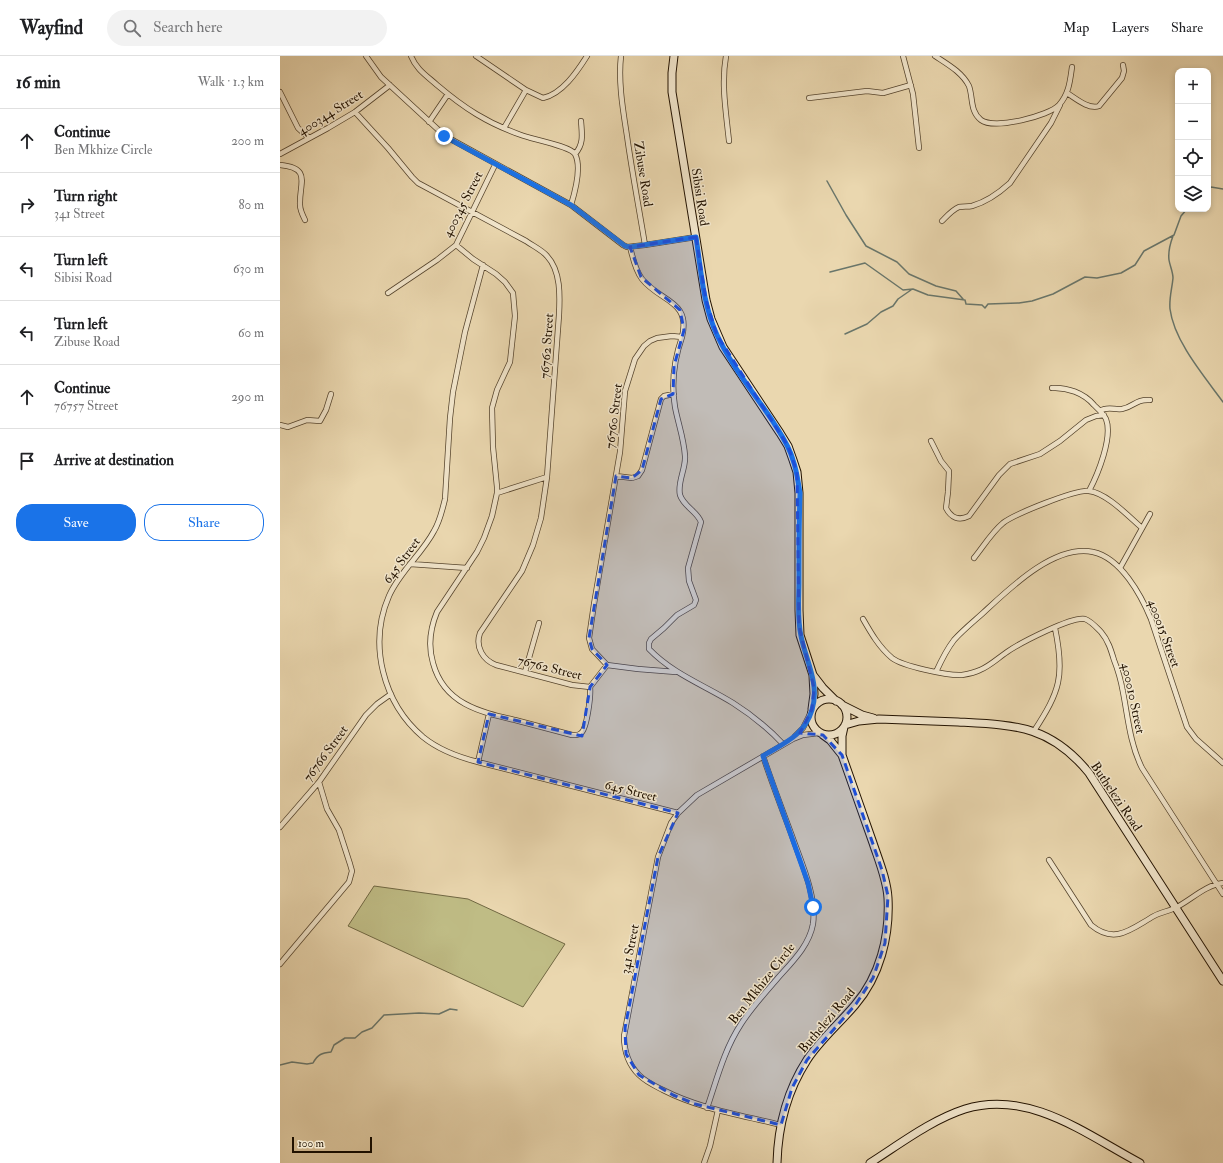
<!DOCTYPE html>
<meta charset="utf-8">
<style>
body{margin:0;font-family:"IM FELL Double Pica",serif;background:#f2f2f2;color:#202124}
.controls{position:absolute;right:12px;top:12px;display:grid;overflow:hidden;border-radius:8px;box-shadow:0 2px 6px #0003}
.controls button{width:36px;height:36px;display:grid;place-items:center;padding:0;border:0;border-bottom:1px solid #e0e0e0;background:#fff;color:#202124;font:20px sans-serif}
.scale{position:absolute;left:12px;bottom:10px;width:80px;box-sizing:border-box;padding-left:4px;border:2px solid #221200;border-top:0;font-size:11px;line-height:14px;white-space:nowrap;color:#221200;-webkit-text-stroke:3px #f1e5cb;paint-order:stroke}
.stop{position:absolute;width:12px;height:12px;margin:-9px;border:3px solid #1a73e8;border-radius:50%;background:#fff}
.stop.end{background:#1a73e8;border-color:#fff;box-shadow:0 1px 4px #0008}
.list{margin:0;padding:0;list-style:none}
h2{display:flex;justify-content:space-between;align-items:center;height:52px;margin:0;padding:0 16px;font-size:17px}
h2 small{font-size:13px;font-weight:400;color:#757577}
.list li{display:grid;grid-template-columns:26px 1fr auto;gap:12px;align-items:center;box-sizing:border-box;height:64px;padding:0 16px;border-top:1px solid #e0e0e0}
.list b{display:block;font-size:15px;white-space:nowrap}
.list p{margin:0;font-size:13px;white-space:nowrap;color:#757577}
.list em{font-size:13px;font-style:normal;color:#757577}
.actions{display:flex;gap:8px;padding:12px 16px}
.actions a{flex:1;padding:9px 0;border:1px solid #1a73e8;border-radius:16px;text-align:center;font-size:14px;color:#1a73e8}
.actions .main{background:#1a73e8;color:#fff}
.icon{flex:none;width:22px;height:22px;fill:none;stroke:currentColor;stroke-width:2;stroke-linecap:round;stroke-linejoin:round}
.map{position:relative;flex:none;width:943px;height:1107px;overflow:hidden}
header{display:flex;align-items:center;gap:24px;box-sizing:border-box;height:56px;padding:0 20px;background:#fff;border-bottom:1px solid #e0e0e0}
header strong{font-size:19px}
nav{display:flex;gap:22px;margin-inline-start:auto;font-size:14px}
.search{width:280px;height:36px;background:#f2f2f2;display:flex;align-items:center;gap:10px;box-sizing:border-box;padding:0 14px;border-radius:22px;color:#757577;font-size:15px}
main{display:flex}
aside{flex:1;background:#fff}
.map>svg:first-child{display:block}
.green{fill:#bfbc85;stroke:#706742}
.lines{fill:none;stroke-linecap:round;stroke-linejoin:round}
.stream{stroke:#69766b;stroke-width:1.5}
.street-casing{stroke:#54432c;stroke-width:6}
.secondary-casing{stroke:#221200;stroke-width:9}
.street{stroke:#f1e5cb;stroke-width:4.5}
.secondary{stroke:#f1e5cb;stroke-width:7}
.route{stroke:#1a73e8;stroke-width:5}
.marked{fill:#1d4ed8;fill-opacity:0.2;stroke:#1d4ed8;stroke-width:3;stroke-dasharray:8 5;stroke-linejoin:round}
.labels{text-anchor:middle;stroke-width:3;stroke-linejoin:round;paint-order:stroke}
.street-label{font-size:13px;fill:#221200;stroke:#f1e5cb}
</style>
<header>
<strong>Wayfind</strong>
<div class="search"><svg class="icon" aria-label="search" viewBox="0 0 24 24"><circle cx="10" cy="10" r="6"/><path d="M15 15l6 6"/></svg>Search here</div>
<nav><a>Map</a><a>Layers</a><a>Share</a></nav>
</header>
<main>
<aside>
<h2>16 min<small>Walk · 1.3 km</small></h2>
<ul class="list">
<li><svg class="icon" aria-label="ahead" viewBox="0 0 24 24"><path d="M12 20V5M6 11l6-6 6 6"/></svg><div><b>Continue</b><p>Ben Mkhize Circle</p></div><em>200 m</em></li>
<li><svg class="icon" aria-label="right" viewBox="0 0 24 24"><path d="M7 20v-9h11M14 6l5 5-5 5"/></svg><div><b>Turn right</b><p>341 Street</p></div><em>80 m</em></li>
<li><svg class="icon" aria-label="left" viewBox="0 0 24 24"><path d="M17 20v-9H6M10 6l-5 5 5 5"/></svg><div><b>Turn left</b><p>Sibisi Road</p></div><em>630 m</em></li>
<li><svg class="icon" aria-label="left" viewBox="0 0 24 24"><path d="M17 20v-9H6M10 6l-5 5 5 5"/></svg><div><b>Turn left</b><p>Zibuse Road</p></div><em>60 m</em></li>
<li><svg class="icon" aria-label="ahead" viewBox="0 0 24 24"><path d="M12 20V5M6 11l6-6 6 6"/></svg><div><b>Continue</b><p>76757 Street</p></div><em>290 m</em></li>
<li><svg class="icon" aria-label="arrive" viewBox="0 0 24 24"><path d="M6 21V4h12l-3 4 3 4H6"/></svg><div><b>Arrive at destination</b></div></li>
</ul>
<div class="actions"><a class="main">Save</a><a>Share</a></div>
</aside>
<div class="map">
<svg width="943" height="1107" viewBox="0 0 943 1107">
<rect width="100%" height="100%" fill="#ead7af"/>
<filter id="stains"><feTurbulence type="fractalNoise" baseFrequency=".005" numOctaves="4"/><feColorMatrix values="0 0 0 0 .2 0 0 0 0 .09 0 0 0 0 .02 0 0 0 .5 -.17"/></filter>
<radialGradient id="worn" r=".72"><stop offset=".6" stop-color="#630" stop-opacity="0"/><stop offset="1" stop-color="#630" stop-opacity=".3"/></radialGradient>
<!-- green -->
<path class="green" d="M94,830l94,13 97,45 -42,63 -175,-81z"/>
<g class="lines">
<!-- stream -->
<path class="stream" d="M547,125l19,34 20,31 31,16 12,12 27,12 20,5 7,8
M928,133l3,-2 12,2
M893,180c-3,8 -5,16 -4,24 1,6 4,12 4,18 -1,11 -4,20 -3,31 4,32 34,67 53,93
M550,216l35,-9 38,27 10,-1 15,6 37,5 1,4 16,1 3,3 3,-4 31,-1 13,-2 21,-7 32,-17 12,1 24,-5 14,-8 9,-14 30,-16 7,-19 6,-7
M565,278l22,-10 14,-12 12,-6 5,-7 13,-9
M0,1009l12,-3 15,2 6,-1c5,-9 9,-10 18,-11l3,-7 11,-7h10l7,-6 10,-4 12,-13 35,-2 20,1 11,-5 7,1"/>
<!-- street casing -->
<g class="street-casing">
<path id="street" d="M86,0l15,21 64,59 126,69 52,40 4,2 18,-2
M131,0c5,13 16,20 26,29 27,23 50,38 84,50 10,4 49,11 54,19 7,13 0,38 -4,51
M196,0l50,34 17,8c19,-4 34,-26 44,-42
M341,0c-3,26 2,54 6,80 5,36 12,72 18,109l51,-8
M446,0c-5,28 0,56 3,85
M623,0l10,38 6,54
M655,0c12,8 27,16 34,30 4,11 1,26 12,34 13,10 68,-4 78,-15 10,-11 11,-24 13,-38
M0,36l18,36 11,10
M787,37c8,5 22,17 32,13l23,-28 2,-7 -1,-6
M529,42l58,-7 16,2 28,-8
M75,56l33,36 24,29 6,6 108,58c7,5 16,9 21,15 14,15 13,40 12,59l-12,162 -6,41 -8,27 -11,26 -42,62c-5,14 3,27 16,32l76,20 18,2c1,8 -3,42 -9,46 -3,3 -6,2 -9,2 -19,-5 -38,-10 -57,-15 -35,-8 -71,-16 -82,-57 -5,-17 -3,-34 4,-51l40,-60 7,-14 8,-22 5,-23v-6l-4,-40 -1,-39 5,-18 13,-28 5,-46 -2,-23 -8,-11 -9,-8 -23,-15 -17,-14
M149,66l19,-28
M224,72l22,-38
M0,98l48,-26 27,-16 35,-27
M295,98c9,-10 7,-20 6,-33
M0,109c32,3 19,18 20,40 0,5 3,11 5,15
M662,165c5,-5 10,-11 17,-14 4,-1 9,0 13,-1 14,-4 27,-13 38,-23l41,-60 9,-18
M203,209l-18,67 -12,60 -3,26 -5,81c-3,12 -5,22 -11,32 -12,23 -34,40 -45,65 -21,48 -6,107 34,141 16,13 35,20 55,25l200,51
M108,237l49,-33 19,-15 39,-80
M402,281c-8,23 -11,46 -7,70 3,16 9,32 10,49 1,13 -8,26 -5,39 4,12 17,16 21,27l-13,46 1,13 7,19 -2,5 -17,10 -13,13 -13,11 -2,4v6c24,25 55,36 84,54 19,12 35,25 50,41
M772,332c15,-1 32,5 42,17 4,4 9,8 12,14 7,18 -8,55 -17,72
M820,355c7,-5 14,-1 22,-2 12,-2 13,-10 28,-9
M0,369l8,2 19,-7 13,1 6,-11 5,-16
M651,385l10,20 8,10 -1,21 -2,16c5,10 13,13 23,8l30,-41 11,-11 30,-10 20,-13 26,-21 10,-4 8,-1
M336,420l16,2 6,-2 4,-6 19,-71 3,-3 10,-2
M217,437l50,-16
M694,502c9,-11 18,-26 29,-35 12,-9 73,-34 86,-32 18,2 40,26 53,37
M130,508l57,4
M840,512l30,-54
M583,563c8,14 16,28 29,39 10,8 56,18 70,17 6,-1 12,-2 18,-5 10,-4 18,-12 27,-18 13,-9 65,-36 78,-33 6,2 12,9 16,13 7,8 10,18 13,28 4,10 7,21 9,32 5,26 7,52 19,76l81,126
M327,609l-15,-16 -3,-11 5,-34 26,-152 5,-61 10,-32 9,-13 6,-5 7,-3 15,-2 10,1c9,-37 -22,-35 -40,-58 -7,-9 -9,-21 -12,-32
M245,616l14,-49
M656,616c5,-11 11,-23 18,-32 9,-10 19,-18 29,-27 26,-24 71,-69 110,-61 28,6 48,43 58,67l36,108 9,12 27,24
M310,631l17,-22 31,4 38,3
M754,675c26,-40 31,-55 21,-103
M515,680l8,-8 8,-16
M198,706l11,-48
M0,771l39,-45 47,-67 11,-11 14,-10
M769,804l42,65c24,20 40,4 63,-9 7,-4 16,-5 23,-9 15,-8 29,-22 46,-24
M0,908l69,-82 3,-11 -2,-7 -11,-34 -12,-21 -8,-27
M427,1052c10,-29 17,-58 34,-84 11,-17 24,-31 36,-45 15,-17 32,-33 36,-55 4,-28 -12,-62 -21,-88 -10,-27 -20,-53 -29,-80
M501,1069c-40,-10 -81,-16 -118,-35 -8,-4 -17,-8 -24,-15 -10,-10 -15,-24 -15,-39l34,-179 13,-34 7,-10 19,-18 96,-56 10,-4 16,-2
M424,1107l6,-17 8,-36"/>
</g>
<!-- secondary casing -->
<g class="secondary-casing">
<path id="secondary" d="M394,0l-2,17v19l34,208 5,19 12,28 57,86 8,13 5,14 4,12 2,21v117l1,25 13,40 10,13 13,13
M531 661a18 18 0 1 1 36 0a18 18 0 1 1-36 0Z
M562,649l20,10 11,3
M532,653l2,-15 -1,-18
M565,669l14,-4 20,-2c26,1 53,2 79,3 57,3 92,3 131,51l134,208
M562,698v-18l2,-9
M497,1107c1,-37 10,-72 30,-103 13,-20 32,-36 48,-55 25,-29 35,-69 33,-107 -1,-18 -9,-37 -15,-55 -10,-29 -21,-59 -31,-88l-12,-15 -7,-5
M590,1107c30,-19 61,-43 95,-54 64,-20 122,26 175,54"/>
</g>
<!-- street -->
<use href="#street" class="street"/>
<!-- secondary -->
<use href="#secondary" class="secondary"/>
</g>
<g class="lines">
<!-- route -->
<path class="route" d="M164,80l127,69 54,41 5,1 66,-10c5,33 7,68 21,98 14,30 36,57 55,85 8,13 17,25 21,40 4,11 5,22 7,33 -1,29 -1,59 -1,88 0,18 -2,37 2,55 5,25 19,48 11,74 -8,26 -28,33 -49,46l45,127 5,24"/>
</g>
<!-- marked area -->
<path class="marked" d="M416,181l10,63 11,35 71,111 9,26 2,154 15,62 -2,21 -12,24 23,2 19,20 40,115 6,26 -3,47 -12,35 -17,26 -49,56 -15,28 -11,37 -86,-21 -22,-9 -34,-20 -13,-21 -1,-26 33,-171 20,-44 -200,-51 11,-48 93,22 8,-49 17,-22 -15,-16 -3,-11 27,-162 16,2 10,-8 19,-71 12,-5 1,-28 10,-36 -4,-20 -39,-33 -11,-30z"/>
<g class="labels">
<!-- street labels -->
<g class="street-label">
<text transform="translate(50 56) rotate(-32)" y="5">400344 Street</text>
<text transform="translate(364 118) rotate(81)" y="5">Zibuse Road</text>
<text transform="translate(421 141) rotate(81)" y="5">Sibisi Road</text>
<text transform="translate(182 148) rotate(-63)" y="5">400345 Street</text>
<text transform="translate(266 290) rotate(-86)" y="5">76762 Street</text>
<text transform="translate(333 360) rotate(-83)" y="5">76760 Street</text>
<text transform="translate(121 504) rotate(-54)" y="5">645 Street</text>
<text transform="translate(885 577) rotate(70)" y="5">400015 Street</text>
<text transform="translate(270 611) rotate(14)" y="5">76762 Street</text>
<text transform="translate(854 642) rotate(78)" y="5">400010 Street</text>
<text transform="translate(45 697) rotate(-54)" y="5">76766 Street</text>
<text transform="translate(351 734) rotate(14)" y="5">645 Street</text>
<text transform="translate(837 740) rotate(56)" y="5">Buthelezi Road</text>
<text transform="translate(349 893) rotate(-79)" y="5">341 Street</text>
<text transform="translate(481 927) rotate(-52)" y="5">Ben Mkhize Circle</text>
<text transform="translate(546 964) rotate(-50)" y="5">Buthelezi Road</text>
</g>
</g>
<rect width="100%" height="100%" filter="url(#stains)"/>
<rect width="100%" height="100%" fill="url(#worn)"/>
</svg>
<div class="controls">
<button>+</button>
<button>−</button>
<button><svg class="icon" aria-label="locate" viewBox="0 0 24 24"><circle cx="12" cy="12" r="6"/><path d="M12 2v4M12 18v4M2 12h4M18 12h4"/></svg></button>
<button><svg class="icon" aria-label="layers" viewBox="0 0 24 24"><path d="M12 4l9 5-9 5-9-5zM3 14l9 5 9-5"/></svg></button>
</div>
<div class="scale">100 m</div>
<div class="stop" style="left:533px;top:851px"></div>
<div class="stop end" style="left:164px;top:80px"></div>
</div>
</main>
